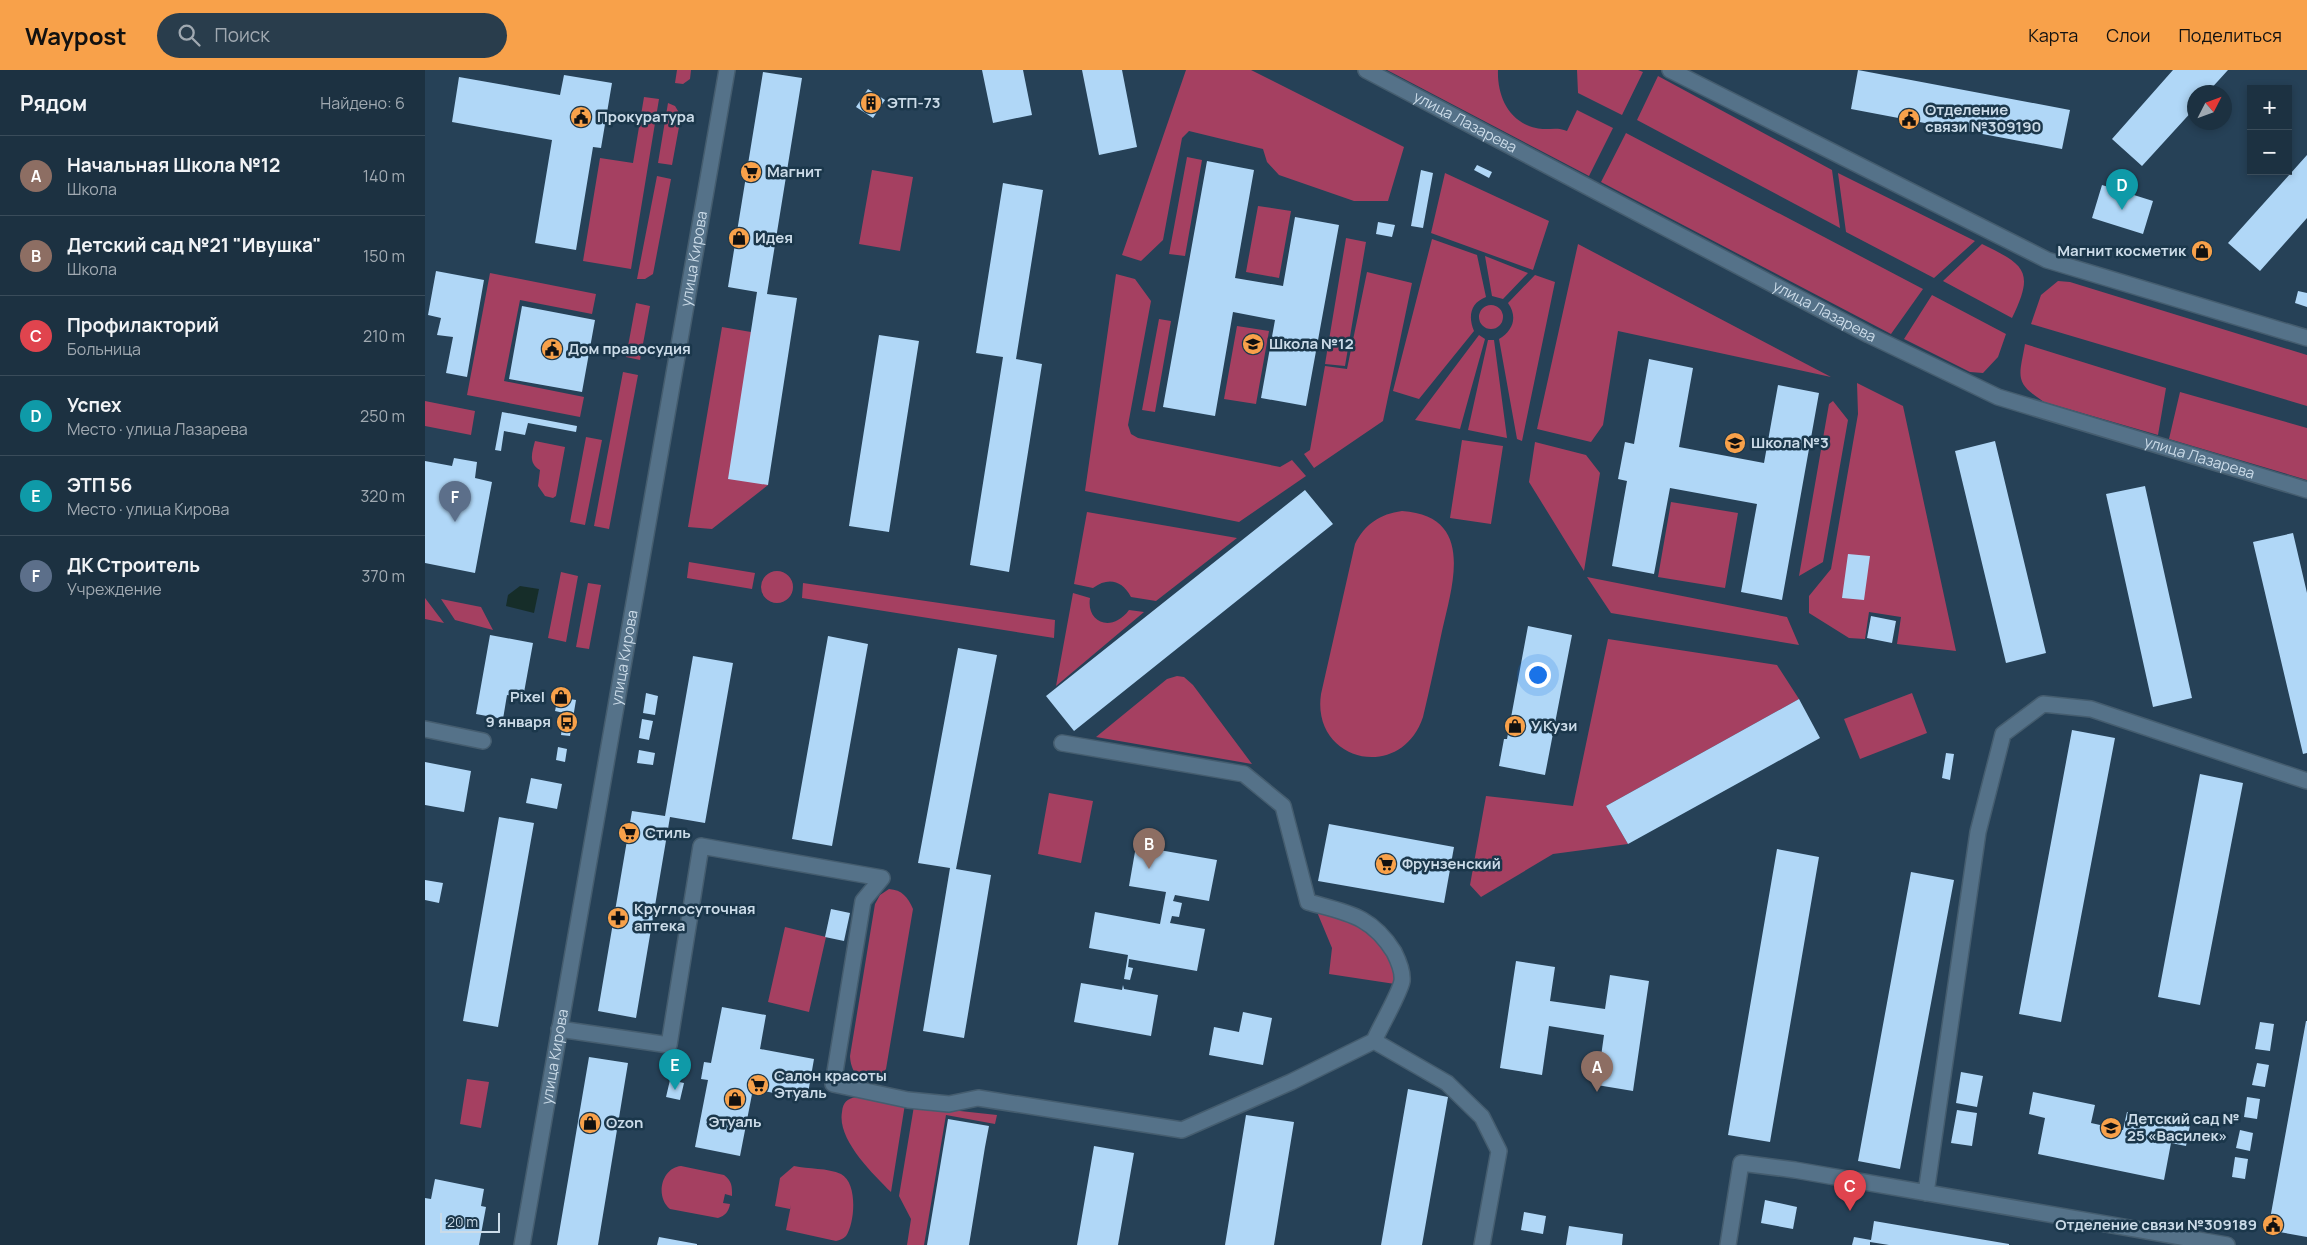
<!DOCTYPE html>
<html lang="ru">
<meta charset="utf-8">
<style>
body{margin:0;font-family:Manrope,sans-serif;background:#293d4c;color:#f1f3f6}
.controls{position:absolute;right:15px;top:15px;display:grid;overflow:hidden;border-radius:0px;box-shadow:0 2px 8px #0003}
.controls button{width:45px;height:45px;display:grid;place-items:center;padding:0;border:0;border-bottom:1px solid #3a4c5a;background:#1c3141;color:#f1f3f6;font:25px sans-serif}
.compass{position:absolute;left:1762px;top:15px;width:45px;height:45px;border-radius:50%;background:#1c3141;box-shadow:0 2px 8px #0003;rotate:48deg}
.scale{position:absolute;left:15px;bottom:12px;width:60px;box-sizing:border-box;padding-left:5px;border:2px solid #cbdbe8;border-top:0;font-size:14px;line-height:18px;white-space:nowrap;color:#cbdbe8;-webkit-text-stroke:4px #1b374b;paint-order:stroke}
.you{position:absolute;left:1112px;top:604px;width:18px;height:18px;margin:-12px;border:4px solid #fff;border-radius:50%;background:#1a73e8;box-shadow:0 0 0 8px #1a73e833}
.badge{display:grid;place-items:center;width:32px;height:32px;border-radius:50%;background:#f8a14a;color:#fff;font-size:16px;font-weight:700}
.pin{position:absolute;translate:-50% -41px;filter:drop-shadow(0 1px 2px #0008)}
.pin::after{content:'';position:absolute;top:26px;width:18px;height:15px;background:inherit;clip-path:polygon(0 0,100% 0,50% 100%)}
.list{margin:0;padding:0;list-style:none}
h2{display:flex;justify-content:space-between;align-items:center;height:65px;margin:0;padding:0 20px;font-size:21px}
h2 small{font-size:16px;font-weight:400;color:#a0a9b1}
.list li{display:grid;grid-template-columns:32px 1fr auto;gap:15px;align-items:center;box-sizing:border-box;height:80px;padding:0 20px;border-top:1px solid #3a4c5a}
.list b{display:block;font-size:19px;white-space:nowrap}
.list p{margin:0;font-size:16px;white-space:nowrap;color:#a0a9b1}
.list em{font-size:16px;font-style:normal;color:#a0a9b1}
.icon{flex:none;width:28px;height:28px;fill:none;stroke:currentColor;stroke-width:2;stroke-linecap:round;stroke-linejoin:round}
.map{position:relative;flex:none;width:1882px;height:1175px;overflow:hidden}
header{display:flex;align-items:center;gap:30px;box-sizing:border-box;height:70px;padding:0 25px;background:#f8a14a;color:#111}
header strong{font-size:24px}
nav{display:flex;gap:28px;margin-inline-start:auto;font-size:18px}
.search{width:350px;height:45px;background:#293d4c;display:flex;align-items:center;gap:12px;box-sizing:border-box;padding:0 18px;border-radius:28px;color:#a0a9b1;font-size:19px}
main{display:flex}
aside{flex:1;background:#1c3141}
.map>svg:first-child{display:block}
.green{fill:#a54061}
.water{fill:#162d29}
.building{fill:#b0d7f7}
.lines{fill:none;stroke-linecap:round;stroke-linejoin:round}
.street-casing{stroke:#455d6f;stroke-width:18}
.secondary-casing{stroke:#455d6f;stroke-width:18}
.street{stroke:#557289;stroke-width:15}
.secondary{stroke:#557289;stroke-width:15}
.labels{text-anchor:middle;stroke-width:5;stroke-linejoin:round;paint-order:stroke}
.poi-label{font-size:15px;font-weight:bold;fill:#cbdbe8;stroke:#1b374b;text-anchor:start}
.street-label{font-size:15px;fill:#cbdbe8;stroke:#1b374b}
</style>
<header>
<strong>Waypost</strong>
<div class="search"><svg class="icon" aria-label="search" viewBox="0 0 24 24"><circle cx="10" cy="10" r="6"/><path d="M15 15l6 6"/></svg>Поиск</div>
<nav><a>Карта</a><a>Слои</a><a>Поделиться</a></nav>
</header>
<main>
<aside>
<h2>Рядом<small>Найдено: 6</small></h2>
<ul class="list">
<li><span class="badge" style="background:#8d6e63">A</span><div><b>Начальная Школа №12</b><p>Школа</p></div><em>140 m</em></li>
<li><span class="badge" style="background:#8d6e63">B</span><div><b>Детский сад №21 &quot;Ивушка&quot;</b><p>Школа</p></div><em>150 m</em></li>
<li><span class="badge" style="background:#e0444e">C</span><div><b>Профилакторий</b><p>Больница</p></div><em>210 m</em></li>
<li><span class="badge" style="background:#0f9aa8">D</span><div><b>Успех</b><p>Место · улица Лазарева</p></div><em>250 m</em></li>
<li><span class="badge" style="background:#0f9aa8">E</span><div><b>ЭТП 56</b><p>Место · улица Кирова</p></div><em>320 m</em></li>
<li><span class="badge" style="background:#5c6f8a">F</span><div><b>ДК Строитель</b><p>Учреждение</p></div><em>370 m</em></li>
</ul>
</aside>
<div class="map">
<svg width="1882" height="1175" viewBox="0 0 1882 1175">
<rect width="100%" height="100%" fill="#264157"/>
<!-- green -->
<path class="green" d="M252,0h14l-1,9 -7,5 -8,-1z
M761,0h65l153,77 -16,54h-34l-75,-26 -12,-13 -4,-13 -74,-18 -7,7 -19,102 -22,21 -19,-6z
M962,0h111c-1,25 10,52 38,58 11,3 20,-2 31,3l10,-21 36,18 -24,48z
M1152,0h61l5,2 -21,43 -44,-22z
M1233,6l174,94 8,58 -203,-108z
M219,27l15,2 -28,170 -48,-8 17,-103 33,5z
M243,33l7,3 6,10 -9,49 -14,-2z
M1201,63l297,156 -32,45 -290,-152z
M762,87l15,3 -17,96 -16,-2z
M447,100l41,7 -13,74 -41,-7z
M1020,103l104,48 -16,49 -102,-37z
M1413,103l137,68 -41,37 -88,-46z
M232,106l14,3 -18,95 -8,5h-8z
M833,136l33,5 -12,67 -33,-6z
M921,168l20,4 -21,124 -20,-2z
M1007,169l45,16 9,42c-16,6 -18,20 -12,34l-55,68 -26,-8z
M1153,174l253,133 -213,-46 -15,94 -12,17 -54,-13z
M1557,174c43,21 53,27 30,74l-69,-37z
M1060,186l43,17 -25,26 -11,-3z
M942,202l45,11 -29,138 -69,47 -10,-14 6,-4 15,-84 22,3z
M65,203l106,21 -4,20 -72,-14 -16,81 80,16 -4,20 -113,-22z
M691,204l19,5 16,22 -23,124 3,9 7,4 142,29 12,-7 14,16 -67,46 -154,-31z
M1110,205l20,7 -33,159 -5,-2 -18,-100c14,-8 19,-22 9,-36z
M1633,211l12,1 237,73v51l-276,-82 10,-29z
M1507,225l74,39 -8,23 -15,16 -13,-1 -66,-33z
M211,233l14,3 -10,54 -14,-3z
M1054 247a12 12 0 1 1 24 0a12 12 0 1 1-24 0Z
M734,249l12,2 -16,91 -13,-2z
M812,256l32,5 -13,73 -32,-5z
M297,257l29,5 17,153 -56,44 -24,-2z
M1054,265l6,4 -25,90 -45,-9z
M1063,270h6l13,98 -39,-8z
M1600,274l141,44 -8,47 -114,-33c-30,-20 -25,-24 -19,-58z
M198,302l15,3 -29,154 -15,-3z
M1432,313l46,23 53,245 -59,-7 4,-27 -32,-5 -4,27 -16,-1 -40,-25v-17l22,-27 27,-155z
M1755,322l127,36v52l-138,-41z
M0,331l50,10 -4,24 -46,-9z
M1408,331l15,19 -25,142 -24,14 30,-172z
M161,367l16,3 -17,85 -15,-3z
M1037,370l41,6 -12,78 -41,-6z
M110,371l30,6 -9,49 -3,2 -8,-2 -7,-10 2,-16c-12,-7 -8,-17 -5,-29z
M1110,372l51,13 14,18 -16,98 -55,-89z
M1246,432l67,11 -13,75 -67,-11z
M977,441c73,5 51,72 40,120 -6,28 -12,57 -19,86 -22,66 -112,45 -102,-23l34,-150c10,-20 25,-30 47,-33z
M662,442l150,26 -81,63 -25,-4c-9,-17 -23,-20 -38,-9l-19,-4z
M264,492l66,11 -3,16 -65,-11z
M336 517a16 16 0 1 1 32 0a16 16 0 1 1-32 0Z
M136,502l17,4 -12,66 -18,-4z
M1162,507l200,40 12,28 -188,-32z
M163,513l13,2 -12,64 -13,-2z
M378,513l252,37 -1,18 -252,-40z
M648,523l17,5c-4,25 22,35 39,12l15,2 -88,74z
M0,528l19,25 -19,-4z
M16,529l40,8 12,23 -38,-10z
M1183,569l169,26 22,34 -193,107 22,38 -75,10 -72,43 -11,-12 16,-89 87,10z
M752,606l7,1 9,8 59,79 -156,-27 71,-58z
M1487,623l15,40 -67,26 -16,-40z
M624,723l44,8 -12,62 -43,-9z
M464,819c13,1 19,8 24,20l-27,160c-15,20 -35,11 -36,-13l25,-152 5,-9z
M892,842c13,5 38,9 49,17 15,10 29,37 29,55l-66,-10 3,-26z
M360,857l41,10 -17,75 -41,-10z
M42,1009l22,3 -8,46 -21,-4z
M431,1027l49,7 -14,88c-19,-19 -54,-53 -49,-80 1,-10 5,-13 14,-15z
M489,1036l83,9 -2,9 -49,-9 -22,130h-17l4,-26 -12,-23z
M256,1096l43,9c8,6 8,11 8,21l-7,-2 -2,9 7,1c-1,7 -5,12 -12,14l-48,-9c-15,-12 -9,-41 11,-43z
M369,1096c14,3 34,2 47,8 17,9 14,49 5,62 -3,3 -6,4 -10,5l-50,-11 5,-25 -1,4 -15,-3 5,-28z"/>
<!-- water -->
<path class="water" d="M95,516l19,3 -5,24 -28,-7 2,-11z"/>
<!-- building -->
<path class="building" d="M557,0h41l9,45 -39,8z
M657,0h40l15,77 -38,8z
M1433,0l212,40 -8,39 -211,-40z
M1748,0h55l-20,22h-13v16l-53,58 -30,-27z
M338,2l39,6 -35,216 30,4 -29,187 -40,-6 29,-187 -29,-5z
M139,5l48,8 -11,65 -8,-1 -17,103 -41,-7 17,-103 -100,-18 7,-45 101,18z
M443,19l17,11 -12,18 -17,-11z
M1882,85v63l-47,53 -32,-28z
M782,91l47,9 -19,108 48,8 12,-69 44,8 -33,181 -45,-8 14,-78 -42,-8 -18,104 -52,-9z
M1052,95l15,7 -3,6 -15,-8z
M996,100l12,3 -10,55 -12,-2z
M578,113l40,7 -27,169 26,5 -33,208 -39,-7 33,-208 -27,-4z
M1677,115l51,16 -10,33 -51,-16z
M953,152l17,3 -3,12 -16,-3z
M11,201l48,9 -17,97 -21,-4 7,-36 -16,-2 4,-17 -13,-3z
M1873,221l9,2v14l-12,-4z
M97,236l73,14 -13,72 -73,-13z
M454,265l40,6 -30,191 -40,-6z
M1224,289l44,9 -14,79 85,16 14,-78 41,8 -37,207 -41,-8 16,-88 -87,-16 -16,86 -42,-8 15,-85 -9,-2 7,-37 9,2z
M77,342l75,14 -1,6 -48,-9 -3,12 -21,-4 -3,20 -6,-1z
M1570,371l51,212 -40,10 -51,-212z
M29,388l23,4 -2,16 17,4 -17,91 -50,-10v-102l27,5z
M1720,416l47,212 -39,9 -47,-213z
M880,420l28,34 -259,207 -28,-35z
M1868,463l14,60v160l-4,1 -50,-212z
M1423,484l22,2 -6,44 -22,-2z
M1446,546l25,5 -4,22 -25,-5z
M1103,556l44,9 -27,140 -46,-9 5,-27h3z
M65,565l43,8 -10,55 -16,-3 -4,24 -27,-5z
M403,566l40,8 -36,202 -40,-7z
M533,578l39,7 -41,214 35,6 -27,163 -41,-7 27,-163 -32,-5z
M268,586l40,7 -28,160 -35,-6 -34,201 -38,-7 34,-200 33,5z
M221,623l12,3 -3,19 -12,-2z
M133,627l18,3 -6,36 -9,-1 3,-22 -9,-2z
M1374,629l21,39 -192,106 -22,-38z
M217,649l11,2 -4,19 -10,-2z
M1647,660l43,8 -54,284 -42,-8z
M133,677l9,2 -2,13 -9,-2z
M214,680l16,3 -2,12 -16,-2z
M1521,683l8,1 -4,26 -8,-2z
M0,692l46,9 -7,41 -39,-7z
M1775,704l43,9 -43,222 -42,-8z
M106,708l31,6 -5,25 -31,-6z
M74,747l35,6 -36,204 -35,-6z
M904,754l125,23 -10,56 -126,-22z
M711,776l81,14 -8,41 -34,-6 -2,6 9,2 -3,14 -7,-1 -2,7 35,6 -8,42 -68,-12 -1,8 5,1 -3,12 -6,-1 4,-24 -39,-7 6,-36 65,12 6,-32 -37,-6z
M1352,779l42,8 -49,285 -42,-7z
M1486,802l43,8 -54,289 -42,-8z
M0,810l18,3 -4,20 -14,-3z
M406,839l19,4 -6,28 -19,-4z
M1091,891l39,6 -5,34 55,8 5,-34 39,6 -16,110 -36,-6 7,-50 -55,-9 -7,49 -42,-7z
M656,913l41,7 1,-5 1,4 34,6 -7,41 -77,-14z
M297,937l44,8 -6,34 54,10 -7,40 -54,-10 -13,67 -45,-9 13,-67 -7,-1 3,-17 7,1z
M818,942l29,6 -9,47 -54,-10 5,-28 25,5z
M1881,951h1v216l-39,-7z
M1835,952l14,2 -4,27 -15,-2z
M164,987l39,6 -13,79 -17,103h-41z
M1832,993l12,2 -4,22 -13,-2z
M1536,1002l22,4 -6,31 -21,-4z
M245,1010l14,3 -4,17 -14,-3z
M983,1019l40,8 -26,148h-41z
M1608,1022l62,13 -4,18 32,7 4,-18 63,13 -4,21 -15,-3 -7,37 -126,-26 7,-36 -16,-4z
M1822,1027l13,2 -3,20 -13,-2z
M1532,1040l20,3 -5,33 -21,-3z
M821,1045l48,7 -20,123h-49z
M523,1049l41,7 -4,21 -16,98h-42z
M1815,1060l13,3 -3,18 -14,-3z
M669,1076l40,7 -16,92h-41z
M1810,1087l13,2 -3,20 -13,-2z
M10,1109l49,10 -3,17 5,1 -7,38h-54v-47l6,1z
M1340,1130l32,7 -4,22 -32,-6z
M1099,1142l22,4 -3,18 -22,-4z
M1449,1151l135,23v1h-120l-19,-3v3h-18l2,-8 17,3z
M1144,1156l54,8 -1,11h-56z
M234,1167l38,7v1h-40z"/>
<g class="lines">
<!-- street casing -->
<g class="street-casing">
<path id="street" d="M0,659l58,12
M637,673l182,31 39,32 25,96c39,11 63,13 86,50 4,8 9,21 8,29 -2,12 -22,46 -28,60
M134,959l110,16 32,-199 181,32 -19,23 -30,183 75,16 41,4 29,-6 204,32 109,-48 83,-41 73,42 35,34 17,34 -17,94
M1501,1123l52,-361 25,-98 40,-30 48,5 216,72
M1303,1175l13,-82 54,7 432,75"/>
</g>
<!-- secondary casing -->
<g class="secondary-casing">
<g id="secondary">
<path id="s1" d="M941,0l503,265 129,62 309,93"/>
<path d="M1245,0l377,190 260,78"/>
<path id="s2" d="M97,1175l205,-1175"/>
</g>
</g>
<!-- street -->
<use href="#street" class="street"/>
<!-- secondary -->
<use href="#secondary" class="secondary"/>
</g>
<!-- icons -->
<defs>
<g id="building-disc" transform="scale(1.125)"><circle r="9.5" fill="#f8a14a" stroke="#1b374b"/><path d="M-4-6H4V6H1V3H-1V6H-4ZM-2.5-4.3h1.7v1.8h-1.7ZM.8-4.3h1.7v1.8H.8ZM-2.5-1h1.7V.8h-1.7ZM.8-1h1.7V.8H.8Z" fill="#111"/></g>
<g id="civic-disc" transform="scale(1.125)"><circle r="9.5" fill="#f8a14a" stroke="#1b374b"/><path d="M-.6-6.5H3V-4.5H.6V-3L4-1V1h2V6H-6V1h2V-1L-.6-3ZM-1.2 2.5V6h2.4V2.5Z" fill="#111"/></g>
<g id="supermarket-disc" transform="scale(1.125)"><circle r="9.5" fill="#f8a14a" stroke="#1b374b"/><path d="M-6-5.5h2.5l.6 2H6L4.5 2H-2.5L-4.4-4H-6ZM-1.5 3.2a1.3 1.3 0 1 0 .1 0ZM3 3.2a1.3 1.3 0 1 0 .1 0Z" fill="#111"/></g>
<g id="shop-disc" transform="scale(1.125)"><circle r="9.5" fill="#f8a14a" stroke="#1b374b"/><path d="M-5-2.5h2.3a2.7 3.5 0 0 1 5.4 0H5L5.5 6h-11ZM-1.5-2.5h3a1.5 2.3 0 0 0-3 0Z" fill="#111"/></g>
<g id="school-disc" transform="scale(1.125)"><circle r="9.5" fill="#f8a14a" stroke="#1b374b"/><path d="M0-5L7-2L0 1L-7-2ZM-4 1L0 2.5L4 1V4Q0 6-4 4Z" fill="#111"/></g>
<g id="bus-disc" transform="scale(1.125)"><circle r="9.5" fill="#f8a14a" stroke="#1b374b"/><path d="M-5-6H5V4H4V6H2V4H-2V6H-4V4H-5ZM-3.5-4V0h7V-4ZM-3.5 1.2v1.5H-2V1.2ZM2 1.2v1.5H3.5V1.2Z" fill="#111"/></g>
<g id="pharmacy-disc" transform="scale(1.125)"><circle r="9.5" fill="#f8a14a" stroke="#1b374b"/><path d="M-2-6h4v4h4v4h-4v4h-4v-4h-4v-4h4Z" fill="#111"/></g>
</defs>
<g fill-rule="evenodd">
<use href="#building-disc" x="446" y="33"/>
<use href="#civic-disc" x="156" y="47"/>
<use href="#civic-disc" x="1484" y="49"/>
<use href="#supermarket-disc" x="326" y="102"/>
<use href="#shop-disc" x="314" y="168"/>
<use href="#shop-disc" x="1777" y="181"/>
<use href="#school-disc" x="828" y="274"/>
<use href="#civic-disc" x="127" y="279"/>
<use href="#school-disc" x="1310" y="373"/>
<use href="#shop-disc" x="136" y="627"/>
<use href="#bus-disc" x="142" y="652"/>
<use href="#shop-disc" x="1090" y="656"/>
<use href="#supermarket-disc" x="204" y="763"/>
<use href="#supermarket-disc" x="961" y="794"/>
<use href="#pharmacy-disc" x="193" y="848"/>
<use href="#supermarket-disc" x="333" y="1015"/>
<use href="#shop-disc" x="310" y="1029"/>
<use href="#shop-disc" x="165" y="1053"/>
<use href="#school-disc" x="1686" y="1058"/>
<use href="#civic-disc" x="1848" y="1155"/>
</g>
<g class="labels">
<!-- poi labels -->
<g class="poi-label">
<text x="462" y="38">ЭТП-73</text>
<text x="1500" y="45">Отделение<tspan x="1500" dy="17">связи №309190</tspan></text>
<text x="172" y="52">Прокуратура</text>
<text x="342" y="107">Магнит</text>
<text x="330" y="173">Идея</text>
<text x="1761" y="186" text-anchor="end">Магнит косметик</text>
<text x="844" y="279">Школа №12</text>
<text x="143" y="284">Дом правосудия</text>
<text x="1326" y="378">Школа №3</text>
<text x="120" y="632" text-anchor="end">Pixel</text>
<text x="126" y="657" text-anchor="end">9 января</text>
<text x="1106" y="661">У Кузи</text>
<text x="220" y="768">Стиль</text>
<text x="977" y="799">Фрунзенский</text>
<text x="209" y="844">Круглосуточная<tspan x="209" dy="17">аптека</tspan></text>
<text x="349" y="1011">Салон красоты<tspan x="349" dy="17">Этуаль</tspan></text>
<text x="1702" y="1054">Детский сад №<tspan x="1702" dy="17">25 «Василек»</tspan></text>
<text x="310" y="1057" text-anchor="middle">Этуаль</text>
<text x="181" y="1058">Ozon</text>
<text x="1832" y="1160" text-anchor="end">Отделение связи №309189</text>
</g>
<!-- street labels -->
<g class="street-label">
<text dy="5" stroke="none"><textPath href="#s1" startOffset="112">улица Лазарева</textPath></text>
<text dy="5" stroke="none"><textPath href="#s2" startOffset="1001">улица Кирова</textPath></text>
<text dy="5" stroke="none"><textPath href="#s1" startOffset="518">улица Лазарева</textPath></text>
<text dy="5" stroke="none"><textPath href="#s1" startOffset="922">улица Лазарева</textPath></text>
<text dy="5" stroke="none"><textPath href="#s2" startOffset="596">улица Кирова</textPath></text>
<text dy="5" stroke="none"><textPath href="#s2" startOffset="191">улица Кирова</textPath></text>
</g>
</g>
</svg>
<div class="controls">
<button>+</button>
<button>−</button>
</div>
<svg class="compass" viewBox="-18 -18 36 36"><path d="M0-13l5 13h-10z" fill="#e53935"/><path d="M0 13l5-13h-10z" fill="#a0a9b1"/></svg>
<div class="scale">20 m</div>
<div class="you"></div>
<div class="pin badge" style="left:1172px;top:1022px;background:#8d6e63">A</div>
<div class="pin badge" style="left:724px;top:799px;background:#8d6e63">B</div>
<div class="pin badge" style="left:1425px;top:1141px;background:#e0444e">C</div>
<div class="pin badge" style="left:1697px;top:140px;background:#0f9aa8">D</div>
<div class="pin badge" style="left:250px;top:1020px;background:#0f9aa8">E</div>
<div class="pin badge" style="left:30px;top:452px;background:#5c6f8a">F</div>
</div>
</main>
